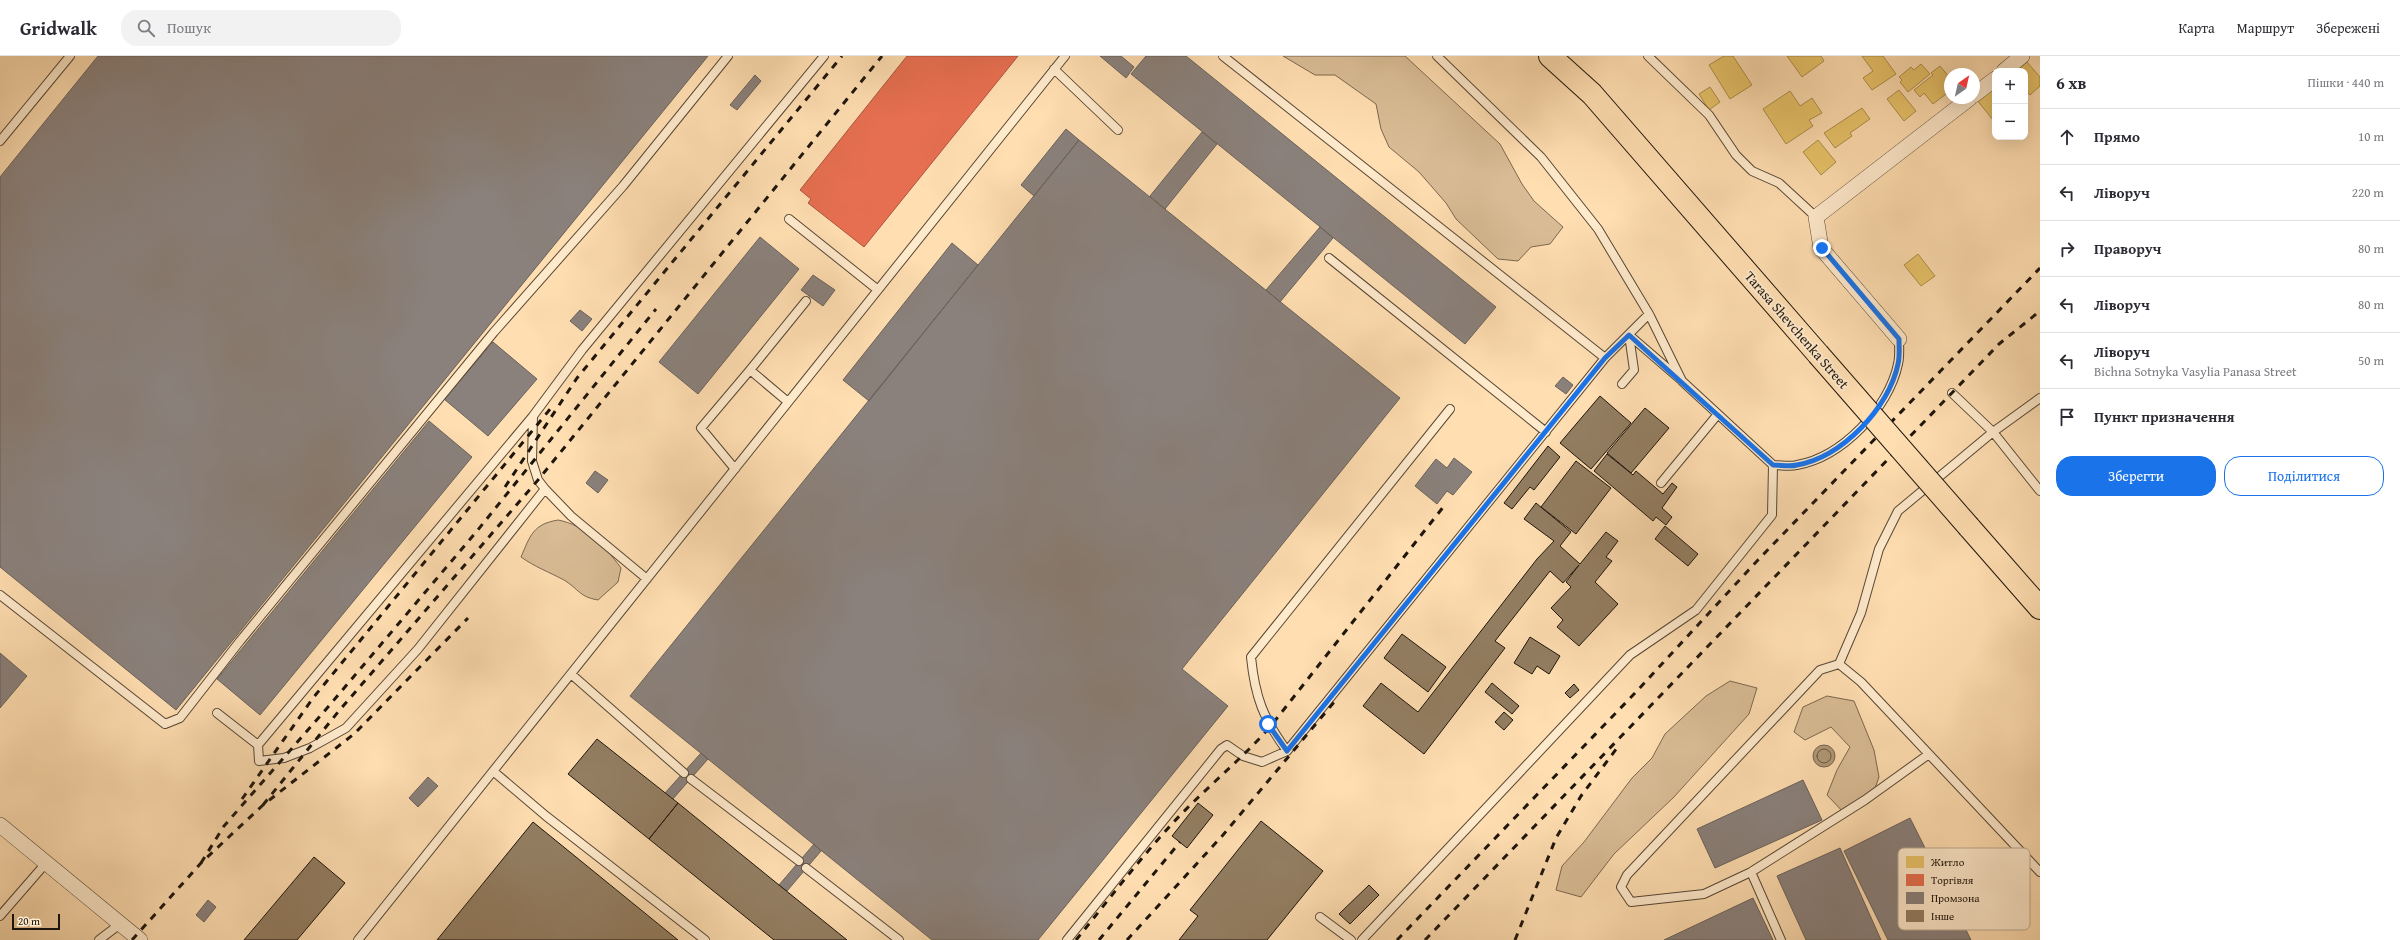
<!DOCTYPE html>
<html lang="uk">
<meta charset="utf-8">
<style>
body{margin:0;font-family:"Gentium Book Plus",serif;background:#f2f2f3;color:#2b2b33}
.controls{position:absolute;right:12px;top:12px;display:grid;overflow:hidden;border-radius:8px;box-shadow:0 4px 16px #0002}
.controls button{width:36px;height:36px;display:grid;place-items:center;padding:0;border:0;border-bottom:1px solid #e1e1e2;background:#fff;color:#2b2b33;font:20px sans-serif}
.compass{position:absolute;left:1944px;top:12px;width:36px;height:36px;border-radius:50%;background:#fff;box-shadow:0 4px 16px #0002;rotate:34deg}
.scale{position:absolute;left:12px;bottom:10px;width:48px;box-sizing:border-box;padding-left:4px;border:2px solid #1e150c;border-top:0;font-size:11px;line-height:14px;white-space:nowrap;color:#1e150c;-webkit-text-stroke:3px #ffeacc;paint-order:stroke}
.stop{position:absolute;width:12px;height:12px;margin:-9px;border:3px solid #1a73e8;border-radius:50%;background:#fff}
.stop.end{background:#1a73e8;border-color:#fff;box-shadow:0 1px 4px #0008}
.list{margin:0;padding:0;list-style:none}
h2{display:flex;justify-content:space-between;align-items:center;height:52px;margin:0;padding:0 16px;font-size:17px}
h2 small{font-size:13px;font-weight:400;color:#7c7c81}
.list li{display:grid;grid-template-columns:26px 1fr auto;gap:12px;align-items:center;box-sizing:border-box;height:56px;padding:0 16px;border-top:1px solid #e1e1e2}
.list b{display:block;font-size:15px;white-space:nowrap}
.list p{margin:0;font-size:13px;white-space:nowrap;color:#7c7c81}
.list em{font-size:13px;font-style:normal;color:#7c7c81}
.actions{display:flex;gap:8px;padding:12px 16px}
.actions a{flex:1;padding:9px 0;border:1px solid #1a73e8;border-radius:16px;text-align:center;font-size:14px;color:#1a73e8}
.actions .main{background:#1a73e8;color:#fff}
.icon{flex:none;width:22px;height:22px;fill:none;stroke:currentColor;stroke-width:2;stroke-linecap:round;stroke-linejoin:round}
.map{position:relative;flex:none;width:2040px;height:884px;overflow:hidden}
header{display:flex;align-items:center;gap:24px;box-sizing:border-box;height:56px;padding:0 20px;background:#fff;border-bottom:1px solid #e1e1e2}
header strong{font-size:19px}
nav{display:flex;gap:22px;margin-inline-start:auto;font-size:14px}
.search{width:280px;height:36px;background:#f2f2f3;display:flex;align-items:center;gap:10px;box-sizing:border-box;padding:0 14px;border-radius:16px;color:#7c7c81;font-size:15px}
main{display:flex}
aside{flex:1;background:#fff}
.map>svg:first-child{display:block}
.green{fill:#d9bc95;stroke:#7c6850}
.water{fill:#b29a79;stroke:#77654d}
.homes{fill:#e9c46a;stroke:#ac904e}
.shops{fill:#e76f51;stroke:#ab543c}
.industry{fill:#8a817c;stroke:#6a615a}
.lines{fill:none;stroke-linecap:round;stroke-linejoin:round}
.shore{stroke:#685842;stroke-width:1}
.building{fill:#937e62;stroke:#1e150c}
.service-casing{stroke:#564735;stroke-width:10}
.minor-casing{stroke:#564735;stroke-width:16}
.primary-casing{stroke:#1e150c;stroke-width:24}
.service{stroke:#ffeacc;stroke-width:8}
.minor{stroke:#ffeacc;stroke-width:15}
.primary{stroke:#ffdeb1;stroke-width:22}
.rail{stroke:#1e150c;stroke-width:3;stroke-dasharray:7 7;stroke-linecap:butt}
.primary-bridge-casing{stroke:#1e150c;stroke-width:24;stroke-linecap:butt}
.primary-bridge{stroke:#ffdeb1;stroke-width:22}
.route{stroke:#1a73e8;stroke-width:5}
.labels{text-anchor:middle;stroke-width:4;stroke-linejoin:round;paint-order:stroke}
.street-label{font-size:14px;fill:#1e150c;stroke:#ffeacc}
.key{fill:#ffeacc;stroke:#bcaa92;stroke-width:1}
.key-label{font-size:11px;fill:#1e150c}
</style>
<header>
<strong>Gridwalk</strong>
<div class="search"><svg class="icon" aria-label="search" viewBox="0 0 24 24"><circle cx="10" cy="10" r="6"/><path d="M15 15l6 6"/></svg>Пошук</div>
<nav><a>Карта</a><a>Маршрут</a><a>Збережені</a></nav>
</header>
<main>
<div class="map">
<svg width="2040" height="884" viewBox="0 0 2040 884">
<rect width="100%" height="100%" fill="#ffdeb1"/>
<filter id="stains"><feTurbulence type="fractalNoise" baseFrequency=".005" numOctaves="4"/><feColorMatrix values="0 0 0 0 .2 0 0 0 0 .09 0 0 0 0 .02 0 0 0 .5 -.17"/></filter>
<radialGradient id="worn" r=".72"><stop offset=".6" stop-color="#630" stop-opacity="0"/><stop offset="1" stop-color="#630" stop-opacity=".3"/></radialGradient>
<!-- green -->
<path class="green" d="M1283,0h122l95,88 22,40 12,17 29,26 -13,17 -19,3 -13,14 -20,-2 -42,-40 -10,-16 -27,-31 -30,-25 -8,-18 -5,-25 -41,-29h-20z
M558,464c27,5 47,26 63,48l-3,14 -20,18c-19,-3 -19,-11 -34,-20 -15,-8 -29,-13 -43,-23 9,-21 12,-33 37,-37z
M1730,625l27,7 -8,26 -75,83 -60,57 -33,43 -25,-7 6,-24 22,-24 48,-64 20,-20 13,-24 41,-38z
M1827,640l27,5 20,49 5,27 -9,25 -24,13 -19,-20 10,-25 13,-23 -19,-20 -26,13 -11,-8 9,-25z"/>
<!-- water -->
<path class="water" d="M1813 700a11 11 0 1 1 22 0a11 11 0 1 1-22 0Z"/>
<!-- homes -->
<path class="homes" d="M1724,0h9l19,29 -22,14 -21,-34z
M1787,0h34l3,5 -22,16z
M1862,0h21l13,18 -24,16 -9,-12 10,-7z
M2026,5l14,16v9l-10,9 -5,-6v-18h-11z
M1921,8l9,10 -22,18 -8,-10 2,-2 -3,-3 12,-10 3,3z
M1940,10l10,12v13l-17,13 -9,-11 -4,4 -6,-7 19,-15 -2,-2z
M1995,30v32l-2,2 -16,-20z
M1710,31l10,15 -11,8 -10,-16z
M1899,34l17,21 -12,10 -17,-22z
M1790,35l10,15 12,-8 10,15 -13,7 4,6 -27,18 -23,-35z
M1862,52l8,11 -20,14 2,3 -17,12 -11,-15z
M1818,84l18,22 -15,13 -18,-23z
M1918,198l17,22 -14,10 -17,-21z"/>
<!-- shops -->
<path class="shops" d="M907,0h111l-154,191 -56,-44 3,-4 -11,-9z"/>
<!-- industry -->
<path class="industry" d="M98,0h610l-532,654 -176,-143v-390z
M1100,0h21l13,11 -8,11z
M1146,0h40l310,251 -31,37 -334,-270z
M755,19l6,6 -24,29 -7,-5z
M1066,73l13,11 -45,56 -13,-11z
M1202,76l15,12 -52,65 -15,-13z
M1079,84l321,258 -218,271 46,37 -190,234h-106l-302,-244z
M1320,171l13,11 -53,64 -14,-12z
M760,181l39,32 -101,125 -39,-32z
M952,187l26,22 -109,136 -26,-21z
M813,219l22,15 -12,16 -22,-16z
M580,254l12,9 -10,12 -12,-10z
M493,286l44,37 -49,57 -44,-37z
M1563,321l10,8 -7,9 -11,-8z
M429,365l43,36 -212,258 -43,-36z
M1454,402l18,14 -19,23 -6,-4 -10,13 -22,-18 21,-27 11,9z
M595,415l13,9 -10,13 -12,-10z
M0,597l27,23 -27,32z
M701,697l7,6 -36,41 -7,-7z
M428,721l10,9 -20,21 -9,-9z
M1803,724l19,40 -107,48 -18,-39z
M1910,762l61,122h-83l-44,-89z
M814,788l7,7 -34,40 -8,-6z
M1840,792l41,92h-75l-29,-64z
M1753,842l20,42h-109z
M208,844l8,7 -12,15 -8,-7z"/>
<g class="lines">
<!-- shore -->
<path class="shore" d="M1817 700a7 7 0 1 1 14 0a7 7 0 1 1-14 0Z"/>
</g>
<!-- building -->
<path class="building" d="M1600,340l31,27 -40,46 -31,-26z
M1645,352l24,20 -38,45 -24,-20z
M1548,390l12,11 -26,33 -4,-3 -18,22 -8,-6z
M1607,398l26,21 3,-4 27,23 9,-11 5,4 -15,21 10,9 -6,8 -10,-8 -3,4 -59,-50z
M1576,405l35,27 -35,46 -35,-27z
M1536,447l35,29 -11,14 20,18 26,-32 12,9 -12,16 6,4 -17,21 23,22 -39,42 -22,-19 6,-7 -12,-12 20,-21 -5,-5 13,-17 -16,18 -13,-12 -55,70 10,7 -81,106 -61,-48 18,-23 37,29 119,-153 17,-18 -30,-22z
M1665,470l33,28 -10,12 -33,-27z
M1402,578l44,33 -18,25 -44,-34z
M1530,581l30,19 -11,18 -12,-8 -5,8 -18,-11z
M1492,627l27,23 -7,8 -27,-22z
M1574,628l5,6 -9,8 -5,-5z
M1504,656l9,8 -9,10 -9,-8z
M597,683l81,64 -29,36 -81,-65z
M678,747l101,82 68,55h-73l-125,-101z
M1198,747l15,12 -26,33 -15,-12z
M1261,765l62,50 -56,69h-88l19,-24 -8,-6z
M533,766l145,118h-241z
M314,801l31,26 -48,57h-53z
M1369,829l10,10 -29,29 -11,-10z"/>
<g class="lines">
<!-- service casing -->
<g class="service-casing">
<path id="service" d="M1223,0l382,302
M1437,0l104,101 57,72 51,85 33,67 91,84c8,0 17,2 24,0 45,-8 92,-57 101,-101 2,-8 1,-17 1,-25
M1648,0l61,59 27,40 16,16 27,12 37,34
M1054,13l64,61
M0,85l70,-85
M789,163l89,71
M1329,202l217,174
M1629,279l51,44
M1622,328l12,-14 -5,-35
M1952,337l41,39 47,59
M788,346l-38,-32 56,-69
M735,413l-34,-41 49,-58
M1661,427l57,-69
M545,433l26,27 76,63
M0,539l165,129 15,-6 60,-77 254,-309 129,-146 105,-130
M1839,608l22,-51 18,-64 19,-38 95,-79 47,-34
M571,618l113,99
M217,657l41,32 1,16 25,-3 26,-10 36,-20 72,-79 127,-160 -7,-9 -6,-19 1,-45 49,-66 242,-294
M258,689l275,-329
M1287,695c-24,-33 -32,-54 -36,-94l199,-248
M1929,698l-64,46 -114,72 -47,22 -73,8 -10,-15 6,-12 193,-205 19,-6 22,18 179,190
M493,715l53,45 159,124
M691,723l108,82
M806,812l93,72
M1751,816l30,68
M0,860l46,-53
M1320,861l31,23
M99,884l21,-16
M358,884l707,-884
M1067,884l154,-191 6,-4 16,11 19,6 25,-11 318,-393 44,-44
M1362,884l268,-285 66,-45 76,-95 1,-50"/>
</g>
<!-- minor casing -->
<g class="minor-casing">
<path id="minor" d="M2004,15l18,-15
M1974,39l21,-16
M1899,283l-78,-91 -5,-31 154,-119
M0,769l140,115"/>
</g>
<!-- primary casing -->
<g class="primary-casing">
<path id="primary" d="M1550,0l42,38 226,260
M1969,471l71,81"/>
</g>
<!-- service -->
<use href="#service" class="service"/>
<!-- minor -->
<use href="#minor" class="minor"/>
<!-- primary -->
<use href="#primary" class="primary"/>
<!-- rail -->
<path class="rail" d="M505,431l72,-109 265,-322
M242,743l71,-101 238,-290
M263,749l75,-93 200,-232 344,-424
M201,807l23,-37 104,-119 149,-176 179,-222
M132,884l69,-77 62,-58 91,-71 114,-116
M1076,884c31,-38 61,-78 95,-115 31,-34 68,-63 99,-98l174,-221
M1099,884l81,-98
M1127,884l96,-105 112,-134
M1397,884l239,-248 121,-131 283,-293
M1425,884l574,-596 41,-33
M1515,884l41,-102 25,-42 39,-52"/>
<!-- primary-bridge casing -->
<g class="primary-bridge-casing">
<path id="primary-bridge" d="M1818,298l151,173"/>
</g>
<!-- primary-bridge -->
<use href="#primary-bridge" class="primary-bridge"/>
</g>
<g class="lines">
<!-- route -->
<path class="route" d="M1268,668l19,27 318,-393 24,-23 144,130c8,0 17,2 24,0 45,-8 92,-57 101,-101 2,-8 1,-17 1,-25l-77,-91"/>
</g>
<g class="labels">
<!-- street labels -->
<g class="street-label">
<text transform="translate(1797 274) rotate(49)" y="5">Tarasa Shevchenka Street</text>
</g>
</g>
<!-- legend -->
<rect x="1898" y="792" width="132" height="82" rx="6" class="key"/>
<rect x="1906" y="800" width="18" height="12" fill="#e9c46a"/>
<rect x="1906" y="818" width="18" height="12" fill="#e76f51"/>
<rect x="1906" y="836" width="18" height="12" fill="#8a817c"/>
<rect x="1906" y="854" width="18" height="12" fill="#937e62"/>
<g class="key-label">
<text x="1931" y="810">Житло</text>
<text x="1931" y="828">Торгівля</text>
<text x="1931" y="846">Промзона</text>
<text x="1931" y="864">Інше</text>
</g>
<rect width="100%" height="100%" filter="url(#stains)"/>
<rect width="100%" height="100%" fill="url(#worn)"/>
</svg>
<div class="controls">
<button>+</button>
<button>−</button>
</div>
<svg class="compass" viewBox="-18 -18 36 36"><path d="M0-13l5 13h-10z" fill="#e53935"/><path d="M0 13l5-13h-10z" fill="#7c7c81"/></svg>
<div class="scale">20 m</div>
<div class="stop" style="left:1268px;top:668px"></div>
<div class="stop end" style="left:1822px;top:192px"></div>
</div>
<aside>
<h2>6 хв<small>Пішки · 440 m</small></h2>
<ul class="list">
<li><svg class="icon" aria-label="ahead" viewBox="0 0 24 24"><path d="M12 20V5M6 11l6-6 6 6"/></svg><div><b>Прямо</b></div><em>10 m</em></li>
<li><svg class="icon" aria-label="left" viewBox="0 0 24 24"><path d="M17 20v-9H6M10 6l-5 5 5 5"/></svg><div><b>Ліворуч</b></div><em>220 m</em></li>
<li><svg class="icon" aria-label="right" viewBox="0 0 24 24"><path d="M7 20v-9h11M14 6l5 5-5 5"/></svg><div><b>Праворуч</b></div><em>80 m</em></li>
<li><svg class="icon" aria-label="left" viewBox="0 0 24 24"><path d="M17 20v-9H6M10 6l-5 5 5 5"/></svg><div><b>Ліворуч</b></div><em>80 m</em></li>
<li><svg class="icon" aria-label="left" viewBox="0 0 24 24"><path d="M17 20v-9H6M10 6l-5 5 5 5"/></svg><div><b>Ліворуч</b><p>Bichna Sotnyka Vasylia Panasa Street</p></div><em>50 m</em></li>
<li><svg class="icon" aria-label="arrive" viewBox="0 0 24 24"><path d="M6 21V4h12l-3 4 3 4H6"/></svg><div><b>Пункт призначення</b></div></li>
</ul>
<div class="actions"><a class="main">Зберегти</a><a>Поділитися</a></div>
</aside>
</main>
